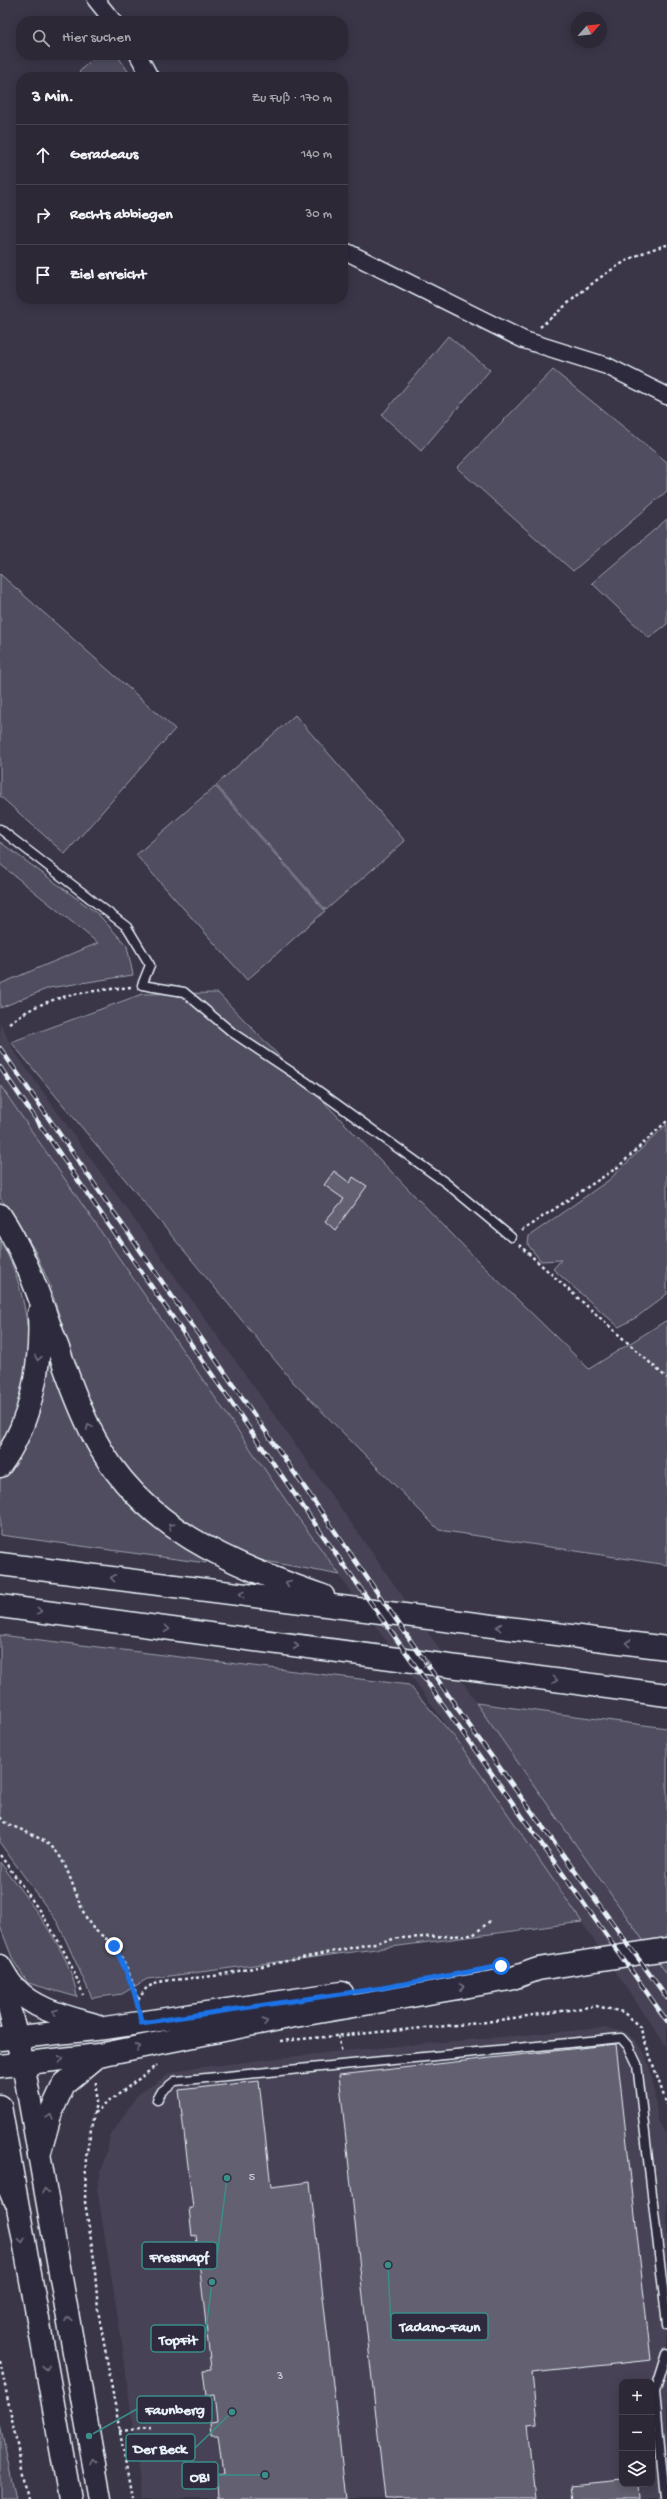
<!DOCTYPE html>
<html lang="de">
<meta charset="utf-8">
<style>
body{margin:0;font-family:"Gochi Hand",sans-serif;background:#34303e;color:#f1f3f6}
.controls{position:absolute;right:12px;bottom:12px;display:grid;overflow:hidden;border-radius:8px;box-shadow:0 2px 10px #0003}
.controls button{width:36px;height:36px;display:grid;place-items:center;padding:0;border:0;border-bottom:1px solid #484451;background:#2c2836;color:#f1f3f6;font:20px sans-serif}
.compass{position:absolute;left:571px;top:12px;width:36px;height:36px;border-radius:50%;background:#2c2836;box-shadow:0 2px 10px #0003;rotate:63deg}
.stop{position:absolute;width:12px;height:12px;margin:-9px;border:3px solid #1a73e8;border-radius:50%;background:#fff}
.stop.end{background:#1a73e8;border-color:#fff;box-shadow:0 1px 4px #0008}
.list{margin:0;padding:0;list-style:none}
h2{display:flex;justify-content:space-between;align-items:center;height:52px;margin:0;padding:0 16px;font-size:17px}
h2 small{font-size:13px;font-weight:400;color:#a6a6ad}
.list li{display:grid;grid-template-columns:26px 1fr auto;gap:12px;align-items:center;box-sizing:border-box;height:60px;padding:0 16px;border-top:1px solid #484451}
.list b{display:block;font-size:15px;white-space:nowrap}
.list em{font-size:13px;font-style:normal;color:#a6a6ad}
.icon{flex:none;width:22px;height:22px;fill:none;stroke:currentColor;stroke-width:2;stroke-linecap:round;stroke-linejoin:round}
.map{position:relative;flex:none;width:667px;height:2499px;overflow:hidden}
.search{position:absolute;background:#2c2836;box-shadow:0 2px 10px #0003;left:16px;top:16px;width:332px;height:44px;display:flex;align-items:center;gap:10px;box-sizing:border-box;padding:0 14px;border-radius:16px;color:#a6a6ad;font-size:15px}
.panel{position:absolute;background:#2c2836;box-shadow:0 2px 10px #0003;left:16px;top:72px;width:332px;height:232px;border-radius:16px}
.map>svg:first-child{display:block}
.built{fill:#464354;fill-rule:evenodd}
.green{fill:#504e5f;stroke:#9ca0ac}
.building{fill:#636171;stroke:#e8f1f8}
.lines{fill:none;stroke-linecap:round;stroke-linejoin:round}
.service-casing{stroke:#e8f1f8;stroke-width:11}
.minor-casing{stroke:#e8f1f8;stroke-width:19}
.secondary-casing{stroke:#e8f1f8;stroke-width:25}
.primary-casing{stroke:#e8f1f8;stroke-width:25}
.motorway-casing{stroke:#e8f1f8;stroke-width:25}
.path{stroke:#e8f1f8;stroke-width:2.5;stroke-dasharray:3 3;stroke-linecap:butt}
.service{stroke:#2f2a3d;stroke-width:8}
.minor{stroke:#2f2a3d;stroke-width:16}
.secondary{stroke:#2f2a3d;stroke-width:22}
.primary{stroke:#2f2a3d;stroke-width:22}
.motorway{stroke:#2f2a3d;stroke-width:22}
.rail-casing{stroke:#e8f1f8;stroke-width:4.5}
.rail{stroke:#2f2a3d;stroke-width:3;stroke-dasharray:9;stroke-linecap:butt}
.oneway{stroke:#70707e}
.route{stroke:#1a73e8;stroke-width:5}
.labels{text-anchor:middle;stroke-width:3;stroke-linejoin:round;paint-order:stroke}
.number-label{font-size:12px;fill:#c7cdd6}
.leader{fill:none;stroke:#3a8f8a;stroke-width:1.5}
.callout-dot{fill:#3a8f8a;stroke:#2f2a3d;stroke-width:1.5}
.callout{fill:#2f2a3d;stroke:#3a8f8a;stroke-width:1.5}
.callout-label{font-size:15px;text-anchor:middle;font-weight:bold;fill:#e8f1f8}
</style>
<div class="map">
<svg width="667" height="2499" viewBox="0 0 667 2499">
<rect width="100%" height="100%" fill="#3a3648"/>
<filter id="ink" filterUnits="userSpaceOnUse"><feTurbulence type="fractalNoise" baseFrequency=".025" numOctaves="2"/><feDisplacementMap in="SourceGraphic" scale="8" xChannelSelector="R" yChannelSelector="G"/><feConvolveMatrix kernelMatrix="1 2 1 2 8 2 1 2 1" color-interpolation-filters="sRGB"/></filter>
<g filter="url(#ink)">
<!-- built -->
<path class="built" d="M0,1022l13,28 329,460 325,464v73l-210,-307 -161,-225 -296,-430z
M602,2028l21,3 11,8 11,14 7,24 6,44 9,13v365h-525l-20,-156 -25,-155 13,-51 27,-42 32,-21 16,-5 147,-17zM622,2382h30v102h-30z"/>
<!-- green -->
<path class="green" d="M96,55h21l15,22h-54l2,-6z
M448,336l42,34 -69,81 -39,-36z
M553,370l114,92v29l-94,80 -116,-103z
M667,519v105l-18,14 -57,-55z
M0,574l175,155 -110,125 -65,-58z
M295,715l110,126 -79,69 -110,-125z
M215,786l110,125 -78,69 -111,-125z
M0,842l98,72 29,32 6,29 -84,13 -49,20v-24l98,-41 -98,-79z
M218,993l264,272 107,104 78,-49v245l-228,-35 -146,-148 -282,-340 131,-48z
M0,1085l296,430 44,60 -102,-19 -86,-52 -50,-69 -20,-47 -33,-105 -14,-32 -24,-40 -11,-13z
M667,1124v170l-30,23 -18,10 -66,-58 8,-9 -20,1 -13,-16 1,-9 80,-56z
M0,1241c25,39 36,110 24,155 -5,17 -15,33 -24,49z
M48,1350c19,43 40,107 71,142 23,27 55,45 85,64l2,7 -206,-28v-55c36,-41 42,-78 48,-130z
M0,1635l409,50 48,55 125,182 -435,57 -25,15 -30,4 -34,-75 -58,-80z
M476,1703l191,25v246z
M0,1862c27,38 71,88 77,135l-49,-14 -15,-23 -13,-34z
M0,2424l16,75h-16z"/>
<!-- building -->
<path class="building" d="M334,1171l16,12 3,-6 14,9 -32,44 -10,-9 19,-22 -20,-14z
M616,2044l35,316 -119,13 5,50 -9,1 8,75h-151l-46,-424z
M259,2081l12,106 39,-5 36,317h-128l-2,-25 7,-1 -5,-38h-7l-1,-13 7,-1 -3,-26 -8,1 -3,-26 8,-1 -15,-134 -4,1 -3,-28h4l-14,-118z
M622,2480v4h17l1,15h-66l-2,-14z"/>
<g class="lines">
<!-- service casing -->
<g class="service-casing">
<path id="service" d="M0,829l127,98 23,38 -8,20 42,7 49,41 72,48 141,102 65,54
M157,2100l5,-9 13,-10 446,-43 8,9 8,17 30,260
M665,2499l-10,-107 12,-38"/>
</g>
<!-- minor casing -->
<g class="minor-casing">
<path id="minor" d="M96,0l17,21
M138,55l12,22
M343,250l181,90 83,26 60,30"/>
</g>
<!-- secondary casing -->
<g class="secondary-casing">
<path id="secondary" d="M0,1966c5,8 9,17 16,23 19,21 52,28 79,36
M0,2039l105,-11 237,-35
M0,2066l99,-11 190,-38 221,-38 28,-10 129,-20
M39,2155l12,-43 13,-28 35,-29"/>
</g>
<!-- primary casing -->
<g class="primary-casing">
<path id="primary" d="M0,1973l23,90 77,436
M0,2106l70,393"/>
</g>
<!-- motorway casing -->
<g class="motorway-casing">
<path id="motorway" d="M0,1215c28,42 41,89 59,136 10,29 21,59 35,86 48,92 137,127 229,159
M0,1466c31,-42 42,-101 39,-153
M0,1564l667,84
M0,1606l667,89
M0,2167l15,35"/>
</g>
<!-- path -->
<path class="path" d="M540,327c39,-32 76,-70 127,-82
M9,1023c40,-29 74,-31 122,-36
M521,1231l97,-64 49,-46
M519,1245l148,133
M0,1817l4,5c16,8 39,15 51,28 15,16 21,53 35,74 6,9 16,13 23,21 11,12 21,40 25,56
M0,1855c32,45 65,87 83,140
M138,2000l9,-13 16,-6 51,-5 185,-38 74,-3 17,-14
M338,2036l4,17
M280,2041l199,-18 117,-17 27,6 17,15 27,78
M96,2082v20l-10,55 -1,45 9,57 4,51 34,189
M94,2113l63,-48
M0,2361l28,138
M119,2431l32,-3"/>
<!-- service -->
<use href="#service" class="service"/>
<!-- minor -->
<use href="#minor" class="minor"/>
<!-- secondary -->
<use href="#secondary" class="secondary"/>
<!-- primary -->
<use href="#primary" class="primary"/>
<!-- motorway -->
<use href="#motorway" class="motorway"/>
<!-- rail casing -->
<g class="rail-casing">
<path id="rail" d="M0,1048l476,687 191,263
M0,1067l322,467 345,487"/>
</g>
<!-- rail -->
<use href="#rail" class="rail"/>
</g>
<!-- one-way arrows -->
<defs><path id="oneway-chevron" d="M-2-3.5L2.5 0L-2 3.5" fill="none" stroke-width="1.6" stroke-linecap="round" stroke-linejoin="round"/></defs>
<g class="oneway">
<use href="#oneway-chevron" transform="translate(38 1358) rotate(99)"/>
<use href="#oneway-chevron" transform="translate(89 1427) rotate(-114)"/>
<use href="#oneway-chevron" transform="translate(171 1526) rotate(-144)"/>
<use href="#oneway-chevron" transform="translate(113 1578) rotate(-173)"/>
<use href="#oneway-chevron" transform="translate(288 1583) rotate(-159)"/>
<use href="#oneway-chevron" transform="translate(242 1594) rotate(-173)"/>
<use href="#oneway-chevron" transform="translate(39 1611) rotate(8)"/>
<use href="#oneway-chevron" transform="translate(499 1627) rotate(-173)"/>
<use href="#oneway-chevron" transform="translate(167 1629) rotate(8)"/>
<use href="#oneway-chevron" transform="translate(628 1643) rotate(-173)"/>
<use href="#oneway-chevron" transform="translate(296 1646) rotate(8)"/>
<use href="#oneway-chevron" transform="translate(426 1663) rotate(7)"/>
<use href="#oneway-chevron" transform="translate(555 1680) rotate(7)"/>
<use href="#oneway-chevron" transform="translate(462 1987) rotate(-10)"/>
<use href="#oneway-chevron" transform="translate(55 2012) rotate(-159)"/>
<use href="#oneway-chevron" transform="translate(265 2022) rotate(-11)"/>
<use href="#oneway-chevron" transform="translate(138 2047) rotate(-12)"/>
<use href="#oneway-chevron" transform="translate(61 2059) rotate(-7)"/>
<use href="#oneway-chevron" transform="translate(50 2117) rotate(-73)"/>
<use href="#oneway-chevron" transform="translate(45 2191) rotate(-100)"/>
<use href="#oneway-chevron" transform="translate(22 2240) rotate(80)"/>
<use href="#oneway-chevron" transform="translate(68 2319) rotate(-100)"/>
<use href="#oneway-chevron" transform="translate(46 2368) rotate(80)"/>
<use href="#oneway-chevron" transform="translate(93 2461) rotate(-100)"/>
</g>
</g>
<g class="lines" filter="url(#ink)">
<!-- route -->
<path class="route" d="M114,1946c13,25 23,48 27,77l241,-35 119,-22"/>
</g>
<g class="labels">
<!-- number labels -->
<g class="number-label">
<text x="252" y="2180">5</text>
<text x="280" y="2379">3</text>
</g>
</g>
<!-- callouts -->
<path class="leader" d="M227 2178L217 2256M388 2265L391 2326M212 2282L205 2338M89 2436L137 2409M232 2412L195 2448M265 2475L218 2475"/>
<g class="callout-dot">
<circle cx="227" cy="2178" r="4"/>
<circle cx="388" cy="2265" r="4"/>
<circle cx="212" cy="2282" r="4"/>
<circle cx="89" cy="2436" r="4"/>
<circle cx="232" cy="2412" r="4"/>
<circle cx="265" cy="2475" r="4"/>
</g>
<g class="callout">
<rect x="142" y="2242" width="75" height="27" rx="4"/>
<rect x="391" y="2313" width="97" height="27" rx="4"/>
<rect x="151" y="2325" width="54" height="27" rx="4"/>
<rect x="137" y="2396" width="75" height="27" rx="4"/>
<rect x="126" y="2434" width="69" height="27" rx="4"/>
<rect x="182" y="2462" width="36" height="27" rx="4"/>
</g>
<g class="callout-label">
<text x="179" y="2261">Fressnapf</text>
<text x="440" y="2331">Tadano-Faun</text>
<text x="178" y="2344">TopFit</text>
<text x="175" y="2414">Faunberg</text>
<text x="160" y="2453">Der Beck</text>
<text x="200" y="2481">OBI</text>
</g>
</svg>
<div class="controls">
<button>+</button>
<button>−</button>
<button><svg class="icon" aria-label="layers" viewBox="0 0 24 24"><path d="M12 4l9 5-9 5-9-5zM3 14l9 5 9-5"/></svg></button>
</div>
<svg class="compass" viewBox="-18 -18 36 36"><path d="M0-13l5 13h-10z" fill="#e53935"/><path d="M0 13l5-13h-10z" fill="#a6a6ad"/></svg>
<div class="stop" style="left:501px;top:1966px"></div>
<div class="stop end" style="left:114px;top:1946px"></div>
<div class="search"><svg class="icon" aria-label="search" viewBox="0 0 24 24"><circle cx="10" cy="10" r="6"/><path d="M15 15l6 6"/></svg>Hier suchen</div>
<section class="panel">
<h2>3 Min.<small>Zu Fuß · 170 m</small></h2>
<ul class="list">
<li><svg class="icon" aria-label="ahead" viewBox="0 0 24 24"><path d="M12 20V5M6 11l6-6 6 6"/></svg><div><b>Geradeaus</b></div><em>140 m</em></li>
<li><svg class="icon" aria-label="right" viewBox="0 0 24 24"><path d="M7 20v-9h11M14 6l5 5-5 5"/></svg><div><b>Rechts abbiegen</b></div><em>30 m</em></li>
<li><svg class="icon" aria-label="arrive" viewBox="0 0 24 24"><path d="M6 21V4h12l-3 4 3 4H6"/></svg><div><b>Ziel erreicht</b></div></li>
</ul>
</section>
</div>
